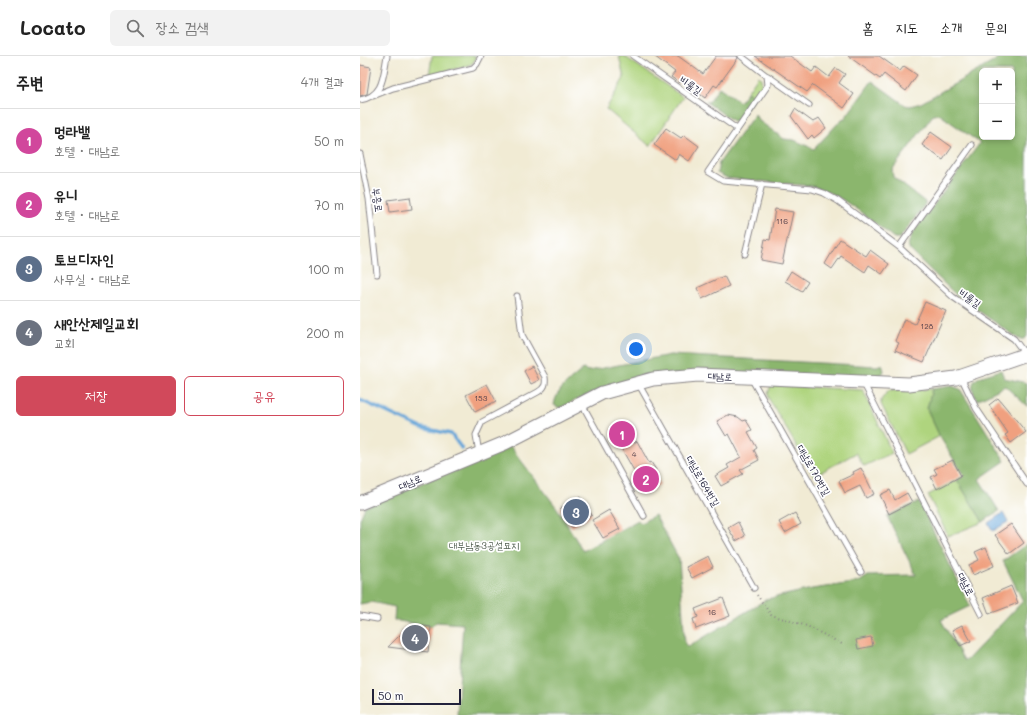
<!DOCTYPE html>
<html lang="ko">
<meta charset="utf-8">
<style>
body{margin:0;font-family:Mali,"Poor Story",sans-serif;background:#f2f2f2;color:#222}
.controls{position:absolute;right:12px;top:12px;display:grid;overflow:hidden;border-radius:6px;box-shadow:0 2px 6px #0003}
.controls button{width:36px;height:36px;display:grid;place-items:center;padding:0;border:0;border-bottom:1px solid #e0e0e0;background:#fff;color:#222;font:20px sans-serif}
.scale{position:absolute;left:12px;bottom:10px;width:89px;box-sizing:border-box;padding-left:4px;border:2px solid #22223b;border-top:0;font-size:11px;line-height:14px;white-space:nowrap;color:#22223b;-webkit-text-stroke:3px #fff;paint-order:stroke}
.you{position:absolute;left:276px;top:293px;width:14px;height:14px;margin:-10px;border:3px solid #fff;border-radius:50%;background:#1a73e8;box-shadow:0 0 0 6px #1a73e833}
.badge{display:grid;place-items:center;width:26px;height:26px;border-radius:50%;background:#d1495b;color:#fff;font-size:13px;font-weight:700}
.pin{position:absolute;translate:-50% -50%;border:2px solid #fff;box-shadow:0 1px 4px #0006}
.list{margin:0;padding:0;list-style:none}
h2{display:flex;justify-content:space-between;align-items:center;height:52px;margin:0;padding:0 16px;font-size:17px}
h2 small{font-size:13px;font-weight:400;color:#767676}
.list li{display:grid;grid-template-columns:26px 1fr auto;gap:12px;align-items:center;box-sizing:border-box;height:64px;padding:0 16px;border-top:1px solid #e0e0e0}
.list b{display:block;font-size:15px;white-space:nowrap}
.list p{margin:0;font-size:13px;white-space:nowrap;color:#767676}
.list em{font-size:13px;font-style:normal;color:#767676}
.actions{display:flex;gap:8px;padding:12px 16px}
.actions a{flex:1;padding:9px 0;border:1px solid #d1495b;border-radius:6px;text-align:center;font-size:14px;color:#d1495b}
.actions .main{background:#d1495b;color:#fff}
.icon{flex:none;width:22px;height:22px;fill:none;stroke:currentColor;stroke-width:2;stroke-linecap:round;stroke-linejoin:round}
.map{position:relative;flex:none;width:667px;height:659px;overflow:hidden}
header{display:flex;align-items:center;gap:24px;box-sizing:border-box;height:56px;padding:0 20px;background:#fff;border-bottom:1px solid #e0e0e0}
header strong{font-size:19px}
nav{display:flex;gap:22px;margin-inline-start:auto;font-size:14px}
.search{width:280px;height:36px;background:#f2f2f2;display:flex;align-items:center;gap:10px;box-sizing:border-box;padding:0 14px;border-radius:6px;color:#767676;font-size:15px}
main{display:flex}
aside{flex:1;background:#fff}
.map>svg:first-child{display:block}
.green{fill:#afd47e;stroke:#687b5c}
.forest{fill:#8bb66d;stroke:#566c54;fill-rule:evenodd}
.water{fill:#66a6d9;stroke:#44648a}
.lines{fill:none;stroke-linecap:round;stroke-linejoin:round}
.stream{stroke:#66a6d9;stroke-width:3.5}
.building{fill:#f0a07f}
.service-casing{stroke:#8a8688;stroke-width:7}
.tertiary-casing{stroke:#8a8688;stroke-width:15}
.path{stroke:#8a8688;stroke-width:2;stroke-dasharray:1 3;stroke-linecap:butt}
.service{stroke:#fff;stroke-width:5}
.tertiary{stroke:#fff;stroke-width:13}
.labels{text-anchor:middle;stroke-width:3.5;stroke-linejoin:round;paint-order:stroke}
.number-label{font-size:8px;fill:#56424c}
.street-label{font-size:10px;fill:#22223b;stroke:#fff}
.park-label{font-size:10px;fill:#536052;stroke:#fff}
</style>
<header>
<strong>Locato</strong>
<div class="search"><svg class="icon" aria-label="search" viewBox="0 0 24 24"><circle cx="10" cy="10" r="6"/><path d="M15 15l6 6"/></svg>장소 검색</div>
<nav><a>홈</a><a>지도</a><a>소개</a><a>문의</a></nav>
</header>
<main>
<aside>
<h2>주변<small>4개 결과</small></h2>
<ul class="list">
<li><span class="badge" style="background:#d1479c">1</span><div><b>멍라밸</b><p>호텔 · 대남로</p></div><em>50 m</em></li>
<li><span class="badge" style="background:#d1479c">2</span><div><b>유니</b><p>호텔 · 대남로</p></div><em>70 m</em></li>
<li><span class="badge" style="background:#5c6f8a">3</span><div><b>토브디자인</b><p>사무실 · 대남로</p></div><em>100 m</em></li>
<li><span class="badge" style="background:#6b7280">4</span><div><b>새안산제일교회</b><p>교회</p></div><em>200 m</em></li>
</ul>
<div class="actions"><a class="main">저장</a><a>공유</a></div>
</aside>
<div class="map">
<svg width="667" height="659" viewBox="0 0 667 659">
<rect width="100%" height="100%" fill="#fff"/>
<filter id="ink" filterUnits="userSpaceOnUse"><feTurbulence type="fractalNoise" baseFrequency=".025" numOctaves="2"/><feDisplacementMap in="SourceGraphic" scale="8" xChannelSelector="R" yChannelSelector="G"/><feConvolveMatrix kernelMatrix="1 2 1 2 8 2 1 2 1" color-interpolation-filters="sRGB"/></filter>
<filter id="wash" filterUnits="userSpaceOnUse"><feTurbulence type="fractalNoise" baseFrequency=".012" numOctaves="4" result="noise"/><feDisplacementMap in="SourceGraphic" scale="16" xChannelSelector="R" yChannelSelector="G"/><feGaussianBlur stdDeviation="0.9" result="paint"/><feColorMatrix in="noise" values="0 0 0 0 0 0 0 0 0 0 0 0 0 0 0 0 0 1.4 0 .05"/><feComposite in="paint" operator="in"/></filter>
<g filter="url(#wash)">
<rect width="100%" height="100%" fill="#f1ebd4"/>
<!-- green -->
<path class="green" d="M72,0h40l4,1 -3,6 -4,2 -40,11z
M259,0h5l59,41 -33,49 -44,-37 18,-31z
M398,20l3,2 1,6 -8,13 -7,-5z
M411,329l92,5 29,63 -28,13 -8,-13 -42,23 -45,-77 -1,-5z
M572,333l-5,20 13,27 -34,18 -25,-50v-4l7,-9z
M597,424l26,42 -35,14 -20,-41z"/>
<!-- forest -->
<path class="forest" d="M639,0h28v280l-2,3h-6l-63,-44 -46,-45 -2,-5 4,-11 68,-91 -41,-29 -6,1 -41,55 1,7 32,25v2l-25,34h-6c-26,-20 -51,-43 -82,-52l-85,-8 -10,-5 2,-10 36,-49 3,6 26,19 10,1 20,9 28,-30 3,-1 27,-37 33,24 5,1 11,-3 72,-41zM622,15h30v66h-30z
M359,31l21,15 7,-10 7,5 -15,23 -6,1 -27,-19h3z
M310,299l207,11 5,-2 2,7 -4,6 -231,-3c-32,7 -59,19 -89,34l-6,-3c2,-16 18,-26 29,-36l5,2z
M641,314l3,8 23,5v23l-22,-20 -28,14c-13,-24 5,-23 24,-30z
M592,330l8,3 45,72 -26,18 20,32 -16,11 -26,-42 7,-4 -24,-39 -13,-28 5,-20z
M150,390l47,62 26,43 55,-31 3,3 14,-8 24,44 6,85 3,3 79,-48 45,-10 47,-7 9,-6 48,-1 -29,-59 32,-14 51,104 -29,14 23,40h3l56,-59 -20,-40 24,-17v171h-570l6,-91 -27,-2 -5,5 -37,-7 1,-13 -24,-5 -11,2v-85l5,-12z"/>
<!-- water -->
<path class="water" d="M643,457l5,9 -15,9 -5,-8z"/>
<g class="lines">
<!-- stream -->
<path class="stream" d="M0,344l62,28 29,6 11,15"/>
</g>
<g id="blocks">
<!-- building -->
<path class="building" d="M294,0h24l25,18 13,-18h21l1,2 -21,29 -3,-2 -9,13 -23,-17 -2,2 -9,-6 4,-5z
M395,0h35l22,16 4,-5 13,10 7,-9 9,6 -6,9 15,11 -10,14 -31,-23 -6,7z
M488,0h31l21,15 4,-5 13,9 -11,16 -22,-17 -4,5z
M0,9l11,2 -4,27 -7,2z
M435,53l18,13 6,-4 7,10 -12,10 -2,-3 -4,4 -17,-23z
M306,72l15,10 3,-3 15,11 -10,15 -10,-7 -3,6 -22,-15z
M571,76l21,15 -9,13 -21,-15z
M50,141l2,12 -22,3 -2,-12z
M415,153l18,3 -11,52 -21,-4 4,-21 5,1z
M480,183l26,17 4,-6 19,14 -7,10 -13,-9 -4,7 -24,-16 -9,13 -7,-5z
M431,215l17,11 -6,9 -17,-10z
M364,220l5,10 -27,13 -5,-11z
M565,246l21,9 -22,51 -29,-12 4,-7 -4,-2 9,-22 11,5z
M172,310l7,14 -8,4 -7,-13z
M127,328l9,17 -21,11 -9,-17z
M638,342l28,34 -15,11 -6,-8 3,-2 -19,-28z
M368,359l10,2 5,4 3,-1 6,10 -4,2 9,16 -3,2 5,10 -19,10 3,4 -22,12 -6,-10 14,-8 -2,-3 14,-8 -12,-23 -3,2 -9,-15z
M263,367l11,20 3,-2 12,22 2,-1 5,8 -3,2 7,12 -14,8 -35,-62z
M593,404l8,16 -24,13 -6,-12 6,-3 -3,-5z
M501,412l13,26 -8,4 -6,-12 -15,7 -6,-12 15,-7 -1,-2z
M530,434l5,10 12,-7 5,9 -23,12 -9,-19z
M220,441l12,18 -20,12 -12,-19z
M249,454l11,19 -17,9 -11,-18z
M435,457l6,11 -16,9 -6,-11z
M378,466l7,14 -9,5 -8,-13z
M651,468l13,19 -15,11 -14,-19z
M626,491l8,19 -21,9 -4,-10 10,-5 -4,-8z
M348,500l5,11 -21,11 -6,-11z
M651,530l7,17 -29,11 -6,-16z
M363,542l7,18 -34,13 -3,-10 5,-2 -3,-8z
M57,569l14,2 -3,25 -40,-5 14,-14 2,-5 5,1z
M602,569l9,16 -11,5 -8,-16z
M511,581l2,9 -15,3 -2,-9z"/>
</g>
</g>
<g filter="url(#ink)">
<use href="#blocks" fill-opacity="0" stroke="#8a8688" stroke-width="1"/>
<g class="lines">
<!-- service casing -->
<g class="service-casing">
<path id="service" d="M273,0l104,73
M381,0l26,20 1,9 -60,87 15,9 89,8 12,4 14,8 61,46 54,50 61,42 11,15
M408,20l41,29
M13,40l20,-8 80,-20 4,-4 4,-8
M0,44c24,-4 23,-24 27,-44
M0,98l9,45 8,75
M539,191l73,-102
M385,198l17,-70
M601,321l15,31 51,76
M391,322l110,194
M278,327l116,205
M504,328l117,230
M222,348l62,112
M119,397l-3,-18 6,-13 56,-30c7,-4 8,-8 7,-15l-23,-42 -5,-39
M0,560l17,3"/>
</g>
<!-- tertiary casing -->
<g class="tertiary-casing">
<path id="tertiary" d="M0,447l145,-60 97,-50 51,-14 45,-4 211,9 47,-6 71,-24"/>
</g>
<!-- path -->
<path class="path" d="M397,539l14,20 36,11 37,19"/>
<!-- service -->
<use href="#service" class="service"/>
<!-- tertiary -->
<use href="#tertiary" class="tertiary"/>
</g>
</g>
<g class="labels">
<!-- number labels -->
<g class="number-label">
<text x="422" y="168">116</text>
<text x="567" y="273">128</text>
<text x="121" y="345">153</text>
<text x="274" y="401">4</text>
<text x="352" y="559">16</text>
</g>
<!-- street labels -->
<g class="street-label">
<text transform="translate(331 29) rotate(35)" y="4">비룰길</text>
<text transform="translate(18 144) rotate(82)" y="4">부흥로</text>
<text transform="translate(610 242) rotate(36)" y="4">비룰길</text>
<text transform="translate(360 320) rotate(2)" y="4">대남로</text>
<text transform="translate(454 414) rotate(60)" y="4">대남로170번길</text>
<text transform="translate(343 425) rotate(60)" y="4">대남로164번길</text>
<text transform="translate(50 426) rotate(-23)" y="4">대남로</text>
<text transform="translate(606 528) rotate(63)" y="4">대남로</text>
</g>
<!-- park labels -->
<g class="park-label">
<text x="124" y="493">대부남동3공설묘지</text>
</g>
</g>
</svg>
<div class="controls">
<button>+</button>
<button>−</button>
</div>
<div class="scale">50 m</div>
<div class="you"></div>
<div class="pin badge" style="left:262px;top:378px;background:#d1479c">1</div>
<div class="pin badge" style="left:286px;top:423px;background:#d1479c">2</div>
<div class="pin badge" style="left:216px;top:456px;background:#5c6f8a">3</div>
<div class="pin badge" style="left:55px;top:582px;background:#6b7280">4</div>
</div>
</main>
